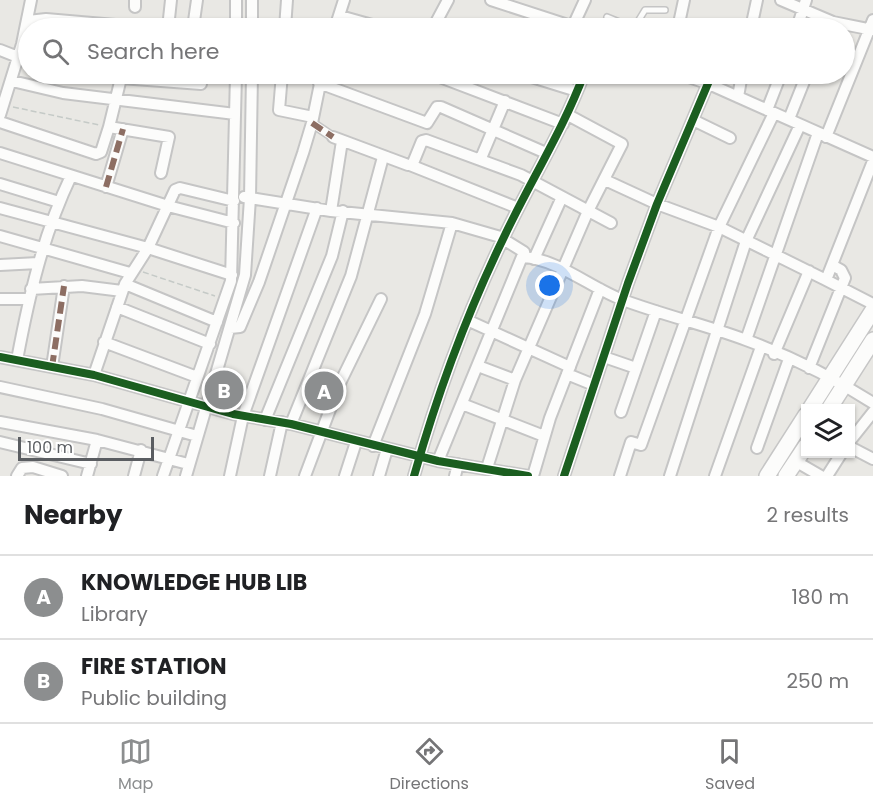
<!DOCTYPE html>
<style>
body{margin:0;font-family:Poppins,sans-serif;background:#f2f2f2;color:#202124}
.controls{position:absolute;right:18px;bottom:18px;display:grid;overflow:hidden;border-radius:0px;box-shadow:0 2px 4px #0004}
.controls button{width:54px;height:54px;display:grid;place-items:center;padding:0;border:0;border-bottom:2px solid #e0e0e0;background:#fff;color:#202124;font:30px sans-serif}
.scale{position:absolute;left:18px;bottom:15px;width:136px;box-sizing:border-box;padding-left:6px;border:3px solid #5a5d61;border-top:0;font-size:16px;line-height:21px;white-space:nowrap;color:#5a5d61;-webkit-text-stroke:4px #fff;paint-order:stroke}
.you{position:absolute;left:550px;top:286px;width:21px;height:21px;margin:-15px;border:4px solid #fff;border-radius:50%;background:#1a73e8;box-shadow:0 0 0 9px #1a73e833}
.badge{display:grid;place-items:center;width:39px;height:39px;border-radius:50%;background:#8c8e8f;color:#fff;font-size:20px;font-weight:700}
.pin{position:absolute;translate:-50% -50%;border:3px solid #fff;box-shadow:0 2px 6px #0006}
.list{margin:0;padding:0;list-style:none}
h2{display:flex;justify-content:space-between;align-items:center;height:78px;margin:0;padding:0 24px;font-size:26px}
h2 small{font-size:20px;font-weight:400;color:#757577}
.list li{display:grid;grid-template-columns:39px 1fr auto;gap:18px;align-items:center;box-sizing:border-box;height:84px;padding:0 24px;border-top:2px solid #e0e0e0}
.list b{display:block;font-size:22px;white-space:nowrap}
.list p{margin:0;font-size:20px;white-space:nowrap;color:#757577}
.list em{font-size:20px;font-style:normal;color:#757577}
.icon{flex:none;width:33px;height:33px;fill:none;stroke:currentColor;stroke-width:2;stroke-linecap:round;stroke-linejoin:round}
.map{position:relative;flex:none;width:873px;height:476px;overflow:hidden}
.search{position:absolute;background:#fff;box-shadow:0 2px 4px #0004;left:18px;right:18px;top:18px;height:66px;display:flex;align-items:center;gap:15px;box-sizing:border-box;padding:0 21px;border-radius:33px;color:#757577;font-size:22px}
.sheet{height:246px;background:#fff}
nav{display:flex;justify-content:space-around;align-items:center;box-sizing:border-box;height:84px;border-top:2px solid #e0e0e0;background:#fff;font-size:16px;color:#757577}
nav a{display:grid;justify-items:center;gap:3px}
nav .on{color:#8c8e8f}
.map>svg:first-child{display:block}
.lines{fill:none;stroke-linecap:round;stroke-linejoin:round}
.service-casing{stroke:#c5c5c5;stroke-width:8}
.pedestrian-casing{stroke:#c5c5c5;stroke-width:11}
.minor-casing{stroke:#c5c5c5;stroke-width:14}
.secondary-casing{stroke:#c6c6c6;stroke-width:18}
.path{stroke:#c5cac7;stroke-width:1.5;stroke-dasharray:6 3;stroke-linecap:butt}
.service{stroke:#fcfcfb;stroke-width:5}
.pedestrian{stroke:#fcfcfb;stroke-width:8}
.minor{stroke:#fcfcfb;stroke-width:10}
.secondary{stroke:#fcfcfb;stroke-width:15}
.quiet{stroke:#8d6e63;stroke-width:6;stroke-dasharray:12 6;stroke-linecap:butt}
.cycleway-casing{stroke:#fff;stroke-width:11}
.cycleway{stroke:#1b5e20;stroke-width:8}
</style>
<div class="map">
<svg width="873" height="476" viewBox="0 0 873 476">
<rect width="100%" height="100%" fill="#e9e8e4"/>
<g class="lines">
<!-- service casing -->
<g class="service-casing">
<path id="service" d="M607,17l27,11
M634,28l11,-18h20"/>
</g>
<!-- pedestrian casing -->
<g class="pedestrian-casing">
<path id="pedestrian" d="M312,123l21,14"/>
</g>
<!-- minor casing -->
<g class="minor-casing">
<path id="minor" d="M491,0l86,28
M781,0l52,22 40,8
M135,7v-7
M340,16l43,12
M28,21l18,-2 104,9
M573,26l12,-26
M168,28l3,-28
M193,28l4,-28
M236,28v-28
M252,28v-28
M285,28l2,-28
M335,28l9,-28
M433,28l15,-28
M678,28l6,-28
M751,28l6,-28
M797,28l9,-28
M0,50l18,7
M282,74l-3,36 34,7
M432,74l131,50
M522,74l55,17
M680,74l29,10 164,73
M12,81l51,12 172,21
M319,83l108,40 10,-16h4l105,46
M738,97l4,-23
M767,110l14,-36
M0,115l22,-71 9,-44
M789,119l18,-45
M693,120l37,18
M0,122l96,32 5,-2 8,-25 60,10 -8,36
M109,127l12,-49 80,6
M333,137l75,28 5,-2 9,-22 4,-1 95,35 90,48
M826,137l47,-117
M0,153l168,53 66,17
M481,158l24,-57
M873,161l-47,119 47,24
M410,165l108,43
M605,180l52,24 62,23 107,53
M0,184l59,18
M106,187l17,-58
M244,197l87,14 121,12 52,15
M0,208l148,40 84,27
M331,211l11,-70
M0,236l130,37
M523,257c35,2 68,31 100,43 40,15 83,25 123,40 44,16 88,38 127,63
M534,259l28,-62
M0,265l38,-2
M125,284l92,38
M31,289l51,-3 40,5
M0,299h28
M117,307l93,37
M467,320l103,47
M230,328l10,-1 19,-45 44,-129 9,-30 10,-49
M746,340l72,-207
M104,342l93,35
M774,354l35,-83
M0,357l94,18 139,39 58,10 147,37 90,15
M604,357l32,11
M17,360c12,-64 26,-125 54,-184
M478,366l37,14
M52,367l12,-81
M809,368l36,-90 -4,-8 -9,-5
M567,374l27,11
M94,375l31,-91 23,-36 27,-58 5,-2 54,13
M0,387l102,22 95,27
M462,404l82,32
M621,412l35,-101
M265,420l67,-164 11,-45
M0,422l97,18 91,24
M291,424l60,-148 32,-119
M850,441l23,-29
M0,442l91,22
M373,446l52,-132 27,-91
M850,447l23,12
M757,448l32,-89
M438,461l86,-209 -21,-13
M795,461l26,15
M487,468l28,-88 73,-169 34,-67 -54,-29
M17,476l5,-8 11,-1 29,9
M87,476l10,-36
M134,476l7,-26
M163,476l68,-195 5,-207
M186,476l59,-201 5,-77 2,-124
M230,476l13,-60 74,-208
M270,476l12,-54
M305,476l35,-93 41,-84
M345,476l11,-34
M379,476l8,-27
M414,476c23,-81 53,-163 90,-239 26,-55 59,-107 80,-163
M455,476l3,-12
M533,476l17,-58 50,-129
M564,476l64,-193 29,-79 55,-130
M620,476l11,-34 10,3 78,-218 55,-114
M670,476l76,-235 54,-116
M715,476l46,-129
M827,476l14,-22"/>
</g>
<!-- secondary casing -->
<g class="secondary-casing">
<path id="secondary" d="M810,409l63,-99
M829,409l44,-69
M767,476l39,-61
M786,476l20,-30"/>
</g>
<!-- path -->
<path class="path" d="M13,107l86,18
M143,272l72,24"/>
<!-- service -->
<use href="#service" class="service"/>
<!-- pedestrian -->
<use href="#pedestrian" class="pedestrian"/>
<!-- minor -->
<use href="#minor" class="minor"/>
<!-- secondary -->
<use href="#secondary" class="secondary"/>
<!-- quiet -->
<path class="quiet" d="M312,123l21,14
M106,187l17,-58
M52,367l12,-81"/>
<!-- cycleway casing -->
<g class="cycleway-casing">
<path id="cycleway" d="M0,357l94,18 139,39 58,10 147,37 90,15
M414,476c23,-81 53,-163 90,-239 26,-55 59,-107 80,-163
M564,476l64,-193 29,-79 55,-130"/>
</g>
<!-- cycleway -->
<use href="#cycleway" class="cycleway"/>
</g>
</svg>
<div class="controls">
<button><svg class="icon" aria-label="layers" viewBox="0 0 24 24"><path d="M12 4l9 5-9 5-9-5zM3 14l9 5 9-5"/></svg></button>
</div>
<div class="scale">100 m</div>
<div class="you"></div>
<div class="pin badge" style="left:324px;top:391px">A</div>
<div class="pin badge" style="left:224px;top:390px">B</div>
<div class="search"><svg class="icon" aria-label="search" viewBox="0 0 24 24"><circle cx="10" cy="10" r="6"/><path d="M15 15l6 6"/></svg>Search here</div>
</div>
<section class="sheet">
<h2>Nearby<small>2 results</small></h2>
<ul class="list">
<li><span class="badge">A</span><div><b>KNOWLEDGE HUB LIB</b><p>Library</p></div><em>180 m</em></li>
<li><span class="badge">B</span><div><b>FIRE STATION</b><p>Public building</p></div><em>250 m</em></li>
</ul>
</section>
<nav>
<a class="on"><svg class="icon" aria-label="map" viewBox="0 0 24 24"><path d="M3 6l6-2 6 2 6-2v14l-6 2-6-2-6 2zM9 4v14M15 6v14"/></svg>Map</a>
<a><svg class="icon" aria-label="directions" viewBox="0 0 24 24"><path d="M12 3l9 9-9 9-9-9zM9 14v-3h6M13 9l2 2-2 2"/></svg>Directions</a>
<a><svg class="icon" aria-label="saved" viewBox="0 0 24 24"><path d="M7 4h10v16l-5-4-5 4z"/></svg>Saved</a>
</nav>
